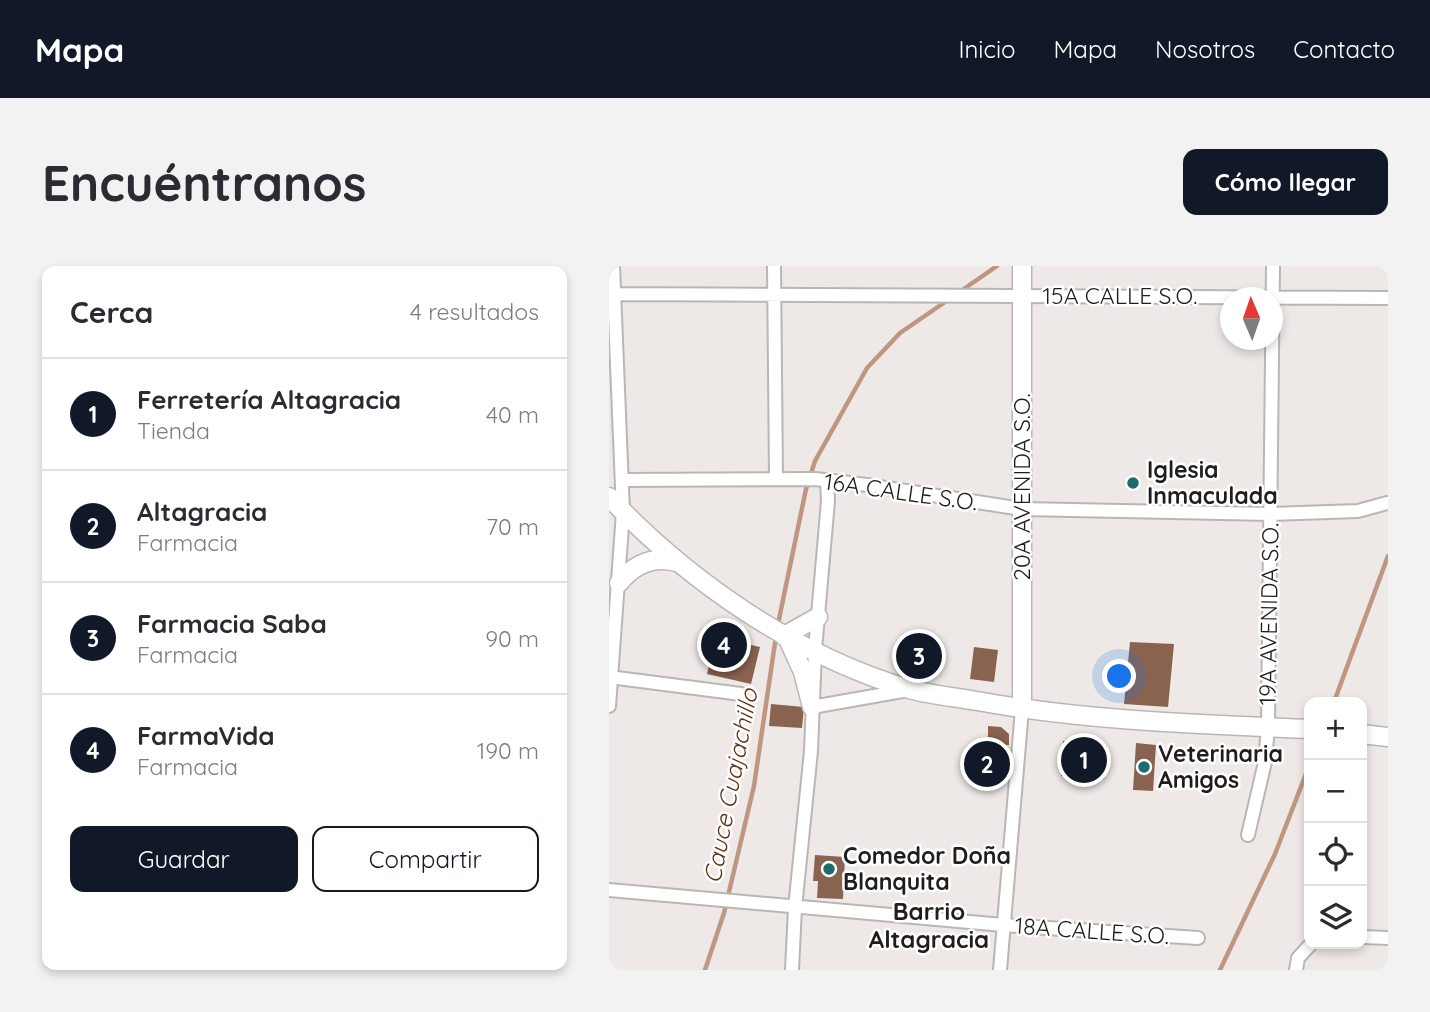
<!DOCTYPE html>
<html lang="es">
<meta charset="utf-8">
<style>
body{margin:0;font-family:Quicksand,sans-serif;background:#f2f2f3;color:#2b2b33}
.controls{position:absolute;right:21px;bottom:21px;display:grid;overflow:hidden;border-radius:14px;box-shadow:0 4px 10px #0003}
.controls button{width:63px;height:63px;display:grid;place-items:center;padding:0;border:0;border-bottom:2px solid #e1e1e2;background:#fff;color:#2b2b33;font:35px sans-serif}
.compass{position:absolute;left:611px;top:21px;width:63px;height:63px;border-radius:50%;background:#fff;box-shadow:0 4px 10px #0003;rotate:358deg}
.you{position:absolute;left:511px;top:411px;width:24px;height:24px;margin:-18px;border:5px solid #fff;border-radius:50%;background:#1a73e8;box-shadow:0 0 0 10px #1a73e833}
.badge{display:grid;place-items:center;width:46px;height:46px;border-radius:50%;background:#111827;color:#fff;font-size:23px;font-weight:700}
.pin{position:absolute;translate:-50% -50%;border:4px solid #fff;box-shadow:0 2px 7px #0006}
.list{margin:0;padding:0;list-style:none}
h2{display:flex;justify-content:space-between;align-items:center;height:91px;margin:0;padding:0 28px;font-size:30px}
h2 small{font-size:23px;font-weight:400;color:#7c7c81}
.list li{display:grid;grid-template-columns:46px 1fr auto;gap:21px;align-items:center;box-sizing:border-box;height:112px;padding:0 28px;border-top:2px solid #e1e1e2}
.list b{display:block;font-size:26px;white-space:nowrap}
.list p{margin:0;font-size:23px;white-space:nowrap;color:#7c7c81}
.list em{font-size:23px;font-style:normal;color:#7c7c81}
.actions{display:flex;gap:14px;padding:21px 28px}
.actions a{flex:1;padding:16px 0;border:2px solid #111827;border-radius:14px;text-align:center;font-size:24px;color:#111827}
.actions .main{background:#111827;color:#fff}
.icon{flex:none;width:38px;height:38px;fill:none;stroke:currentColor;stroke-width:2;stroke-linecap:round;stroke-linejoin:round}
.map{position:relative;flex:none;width:779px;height:704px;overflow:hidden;border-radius:14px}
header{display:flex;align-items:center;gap:42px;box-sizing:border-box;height:98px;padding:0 35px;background:#111827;color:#fff}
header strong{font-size:33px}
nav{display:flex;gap:38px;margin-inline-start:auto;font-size:24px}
.intro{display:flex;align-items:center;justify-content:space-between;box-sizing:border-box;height:168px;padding:0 42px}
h1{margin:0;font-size:49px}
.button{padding:18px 32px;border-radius:14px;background:#111827;color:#fff;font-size:24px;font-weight:700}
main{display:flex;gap:42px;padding:0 42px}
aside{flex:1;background:#fff;border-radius:14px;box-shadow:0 4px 10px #0003}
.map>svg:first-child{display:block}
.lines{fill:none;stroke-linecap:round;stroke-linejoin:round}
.stream{stroke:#bf9682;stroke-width:4.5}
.building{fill:#896250}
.street-casing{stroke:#bbb6b4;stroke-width:16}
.secondary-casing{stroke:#bbb6b4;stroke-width:21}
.street{stroke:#fff;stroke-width:12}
.secondary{stroke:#fff;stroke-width:18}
.poi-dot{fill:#1e6b6c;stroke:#fff;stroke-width:2.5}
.labels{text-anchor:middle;stroke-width:5;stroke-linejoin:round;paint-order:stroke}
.street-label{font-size:23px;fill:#1f1e1d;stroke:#fff}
.poi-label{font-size:23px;font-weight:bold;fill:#1f1e1d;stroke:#fff;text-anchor:start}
.water-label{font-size:24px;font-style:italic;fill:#642f10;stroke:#fff}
.neighbourhood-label{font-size:24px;font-weight:bold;fill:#1f1e1d;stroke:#fff}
</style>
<header>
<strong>Mapa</strong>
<nav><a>Inicio</a><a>Mapa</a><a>Nosotros</a><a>Contacto</a></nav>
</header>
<div class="intro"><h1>Encuéntranos</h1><a class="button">Cómo llegar</a></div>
<main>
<aside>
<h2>Cerca<small>4 resultados</small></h2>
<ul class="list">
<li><span class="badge">1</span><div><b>Ferretería Altagracia</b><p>Tienda</p></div><em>40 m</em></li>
<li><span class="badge">2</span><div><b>Altagracia</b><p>Farmacia</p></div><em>70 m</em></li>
<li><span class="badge">3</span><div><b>Farmacia Saba</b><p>Farmacia</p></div><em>90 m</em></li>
<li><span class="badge">4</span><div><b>FarmaVida</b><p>Farmacia</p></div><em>190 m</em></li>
</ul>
<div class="actions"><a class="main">Guardar</a><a>Compartir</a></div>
</aside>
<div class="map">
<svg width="779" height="704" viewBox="0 0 779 704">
<rect width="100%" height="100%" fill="#eee9e7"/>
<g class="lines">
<!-- stream -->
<path class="stream" d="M349,27l39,-27
M169,358l28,-135 9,-28 52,-93 33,-35 48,-33
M725,436l54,-146
M96,704l19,-57 30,-127 22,-150
M611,704l55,-116 34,-88"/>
</g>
<!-- building -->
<path class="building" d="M107,371l44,10 -9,37 -44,-10z
M521,376l44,2 -6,63 -44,-3z
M365,381l24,3 -4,32 -24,-3z
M162,438l33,3 -2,21 -33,-2z
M379,460l13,1 8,7v11h-21z
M454,475l44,4 -3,34 -43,-3z
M527,477l20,2 -3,46 -20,-1z
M364,489l29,1v17l-30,-1z
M206,589l30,2 -2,42 -26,-1 1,-17h-5z"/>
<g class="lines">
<!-- street casing -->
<g class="street-casing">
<path id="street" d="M165,0l2,212
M4,28l775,4
M13,214l193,-1 52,6 155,24 249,5 87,-3 29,-8
M0,411l132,17
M0,440l14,-194 -10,-246
M203,441l96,-17
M639,569l17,-73 3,-35 5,-461
M0,624l394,35 195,13
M753,671l26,1
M183,704l3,-62 16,-157 4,-101 13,-149 -1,-21
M391,704l22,-261
M687,704l2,-12 13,-14"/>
</g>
<!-- secondary casing -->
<g class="secondary-casing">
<path id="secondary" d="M0,231c80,85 188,159 300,192 22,6 46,8 68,12 110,20 221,23 332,28
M10,317c16,-20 36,-28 61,-20
M175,370l34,-19
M178,371l16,35 9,35
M413,443v-443
M753,468l26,3"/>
</g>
<!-- street -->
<use href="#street" class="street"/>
<!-- secondary -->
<use href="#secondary" class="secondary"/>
</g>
<!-- markers -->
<g class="poi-dot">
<circle cx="524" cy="217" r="7"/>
<circle cx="535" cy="501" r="7"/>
<circle cx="220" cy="603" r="7"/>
</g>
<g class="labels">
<!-- street labels -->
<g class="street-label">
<text x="511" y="38">15A CALLE S.O.</text>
<text transform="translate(413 221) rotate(-90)" y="8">20A AVENIDA S.O.</text>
<text transform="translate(292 226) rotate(8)" y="8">16A CALLE S.O.</text>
<text transform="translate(660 348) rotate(-89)" y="8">19A AVENIDA S.O.</text>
<text transform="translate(483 665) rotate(4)" y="8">18A CALLE S.O.</text>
</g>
<!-- poi labels -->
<g class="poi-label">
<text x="538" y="212">Iglesia<tspan x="538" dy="26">Inmaculada</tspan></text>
<text x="549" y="496">Veterinaria<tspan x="549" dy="26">Amigos</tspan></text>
<text x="234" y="598">Comedor Doña<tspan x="234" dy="26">Blanquita</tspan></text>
</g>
<!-- water labels -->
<g class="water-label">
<text transform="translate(122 520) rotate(-79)" y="8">Cauce Cuajachillo</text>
</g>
<!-- neighbourhood labels -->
<g class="neighbourhood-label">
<text x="320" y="654">Barrio<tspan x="320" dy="28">Altagracia</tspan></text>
</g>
</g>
</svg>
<div class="controls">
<button>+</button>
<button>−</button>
<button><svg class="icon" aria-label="locate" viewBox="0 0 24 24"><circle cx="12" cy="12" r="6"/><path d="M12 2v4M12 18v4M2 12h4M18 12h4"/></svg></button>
<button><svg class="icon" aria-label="layers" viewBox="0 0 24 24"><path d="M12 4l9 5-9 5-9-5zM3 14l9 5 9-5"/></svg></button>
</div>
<svg class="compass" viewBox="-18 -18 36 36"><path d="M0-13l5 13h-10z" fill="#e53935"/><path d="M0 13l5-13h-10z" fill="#7c7c81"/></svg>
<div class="you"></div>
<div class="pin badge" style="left:475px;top:494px">1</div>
<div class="pin badge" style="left:378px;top:498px">2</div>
<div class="pin badge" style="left:310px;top:390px">3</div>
<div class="pin badge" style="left:115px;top:379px">4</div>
</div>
</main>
